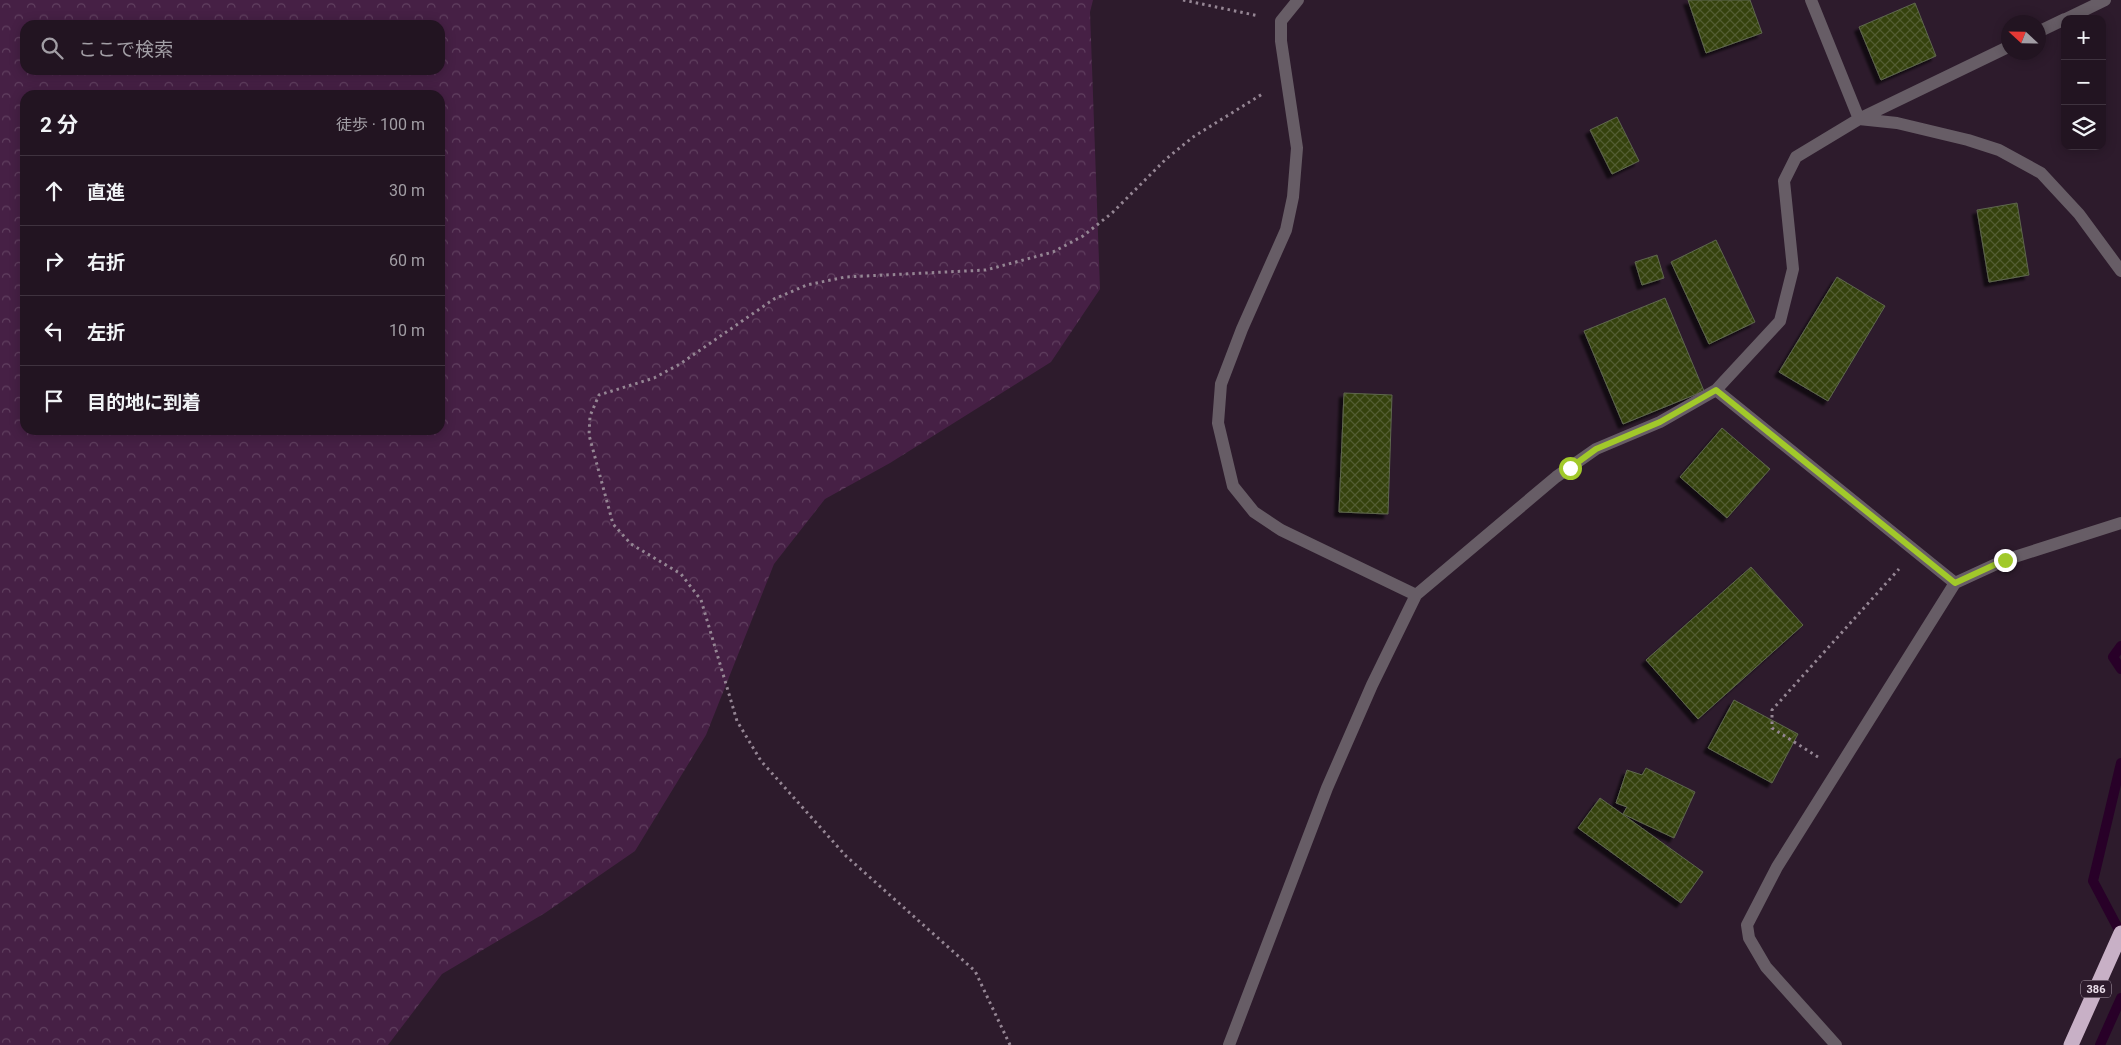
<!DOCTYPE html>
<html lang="ja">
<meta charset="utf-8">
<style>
body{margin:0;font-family:Roboto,"Noto Sans JP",sans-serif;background:#2a1d2a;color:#f1f3f6}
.controls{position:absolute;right:15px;top:15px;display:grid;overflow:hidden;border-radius:10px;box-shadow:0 2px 12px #0003}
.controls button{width:45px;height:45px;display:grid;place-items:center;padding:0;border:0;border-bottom:1px solid #3f333f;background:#221421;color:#f1f3f6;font:25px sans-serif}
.compass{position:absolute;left:2001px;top:15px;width:45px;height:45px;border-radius:50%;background:#221421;box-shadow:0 2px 12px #0003;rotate:292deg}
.stop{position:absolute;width:15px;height:15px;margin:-11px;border:4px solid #a1c92a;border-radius:50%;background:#fff}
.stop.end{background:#a1c92a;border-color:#fff;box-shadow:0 1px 5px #0008}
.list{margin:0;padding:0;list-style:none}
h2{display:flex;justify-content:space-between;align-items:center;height:65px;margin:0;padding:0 20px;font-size:21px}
h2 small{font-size:16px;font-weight:400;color:#a29ea5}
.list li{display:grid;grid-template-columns:32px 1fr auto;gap:15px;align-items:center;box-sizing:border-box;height:70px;padding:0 20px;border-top:1px solid #3f333f}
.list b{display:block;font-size:19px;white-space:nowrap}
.list em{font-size:16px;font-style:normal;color:#a29ea5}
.icon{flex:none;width:28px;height:28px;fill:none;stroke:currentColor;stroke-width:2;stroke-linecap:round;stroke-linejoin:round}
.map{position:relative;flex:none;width:2121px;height:1045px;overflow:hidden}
.search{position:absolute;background:#221421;box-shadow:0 2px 12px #0003;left:20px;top:20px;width:425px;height:55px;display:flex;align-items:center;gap:12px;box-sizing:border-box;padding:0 18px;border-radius:15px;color:#a29ea5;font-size:19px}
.panel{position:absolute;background:#221421;box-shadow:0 2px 12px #0003;left:20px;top:90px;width:425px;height:345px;border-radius:15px}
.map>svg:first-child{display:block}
.forest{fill:url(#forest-crowns);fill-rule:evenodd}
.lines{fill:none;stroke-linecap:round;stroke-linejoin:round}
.stream{stroke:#280028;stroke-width:10}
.building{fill:url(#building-cross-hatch);stroke:#5e674d;filter:url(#shadow)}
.path{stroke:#958694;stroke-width:3;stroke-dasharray:2.5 4;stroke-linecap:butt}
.minor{stroke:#675d66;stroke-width:12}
.highway{stroke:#c8b0c6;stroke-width:15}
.route{stroke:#a1c92a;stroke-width:6}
.labels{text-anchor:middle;stroke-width:5;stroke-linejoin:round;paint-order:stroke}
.shield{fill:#2d1b2c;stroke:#b2a4b1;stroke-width:1}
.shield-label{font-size:11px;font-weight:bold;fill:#ebdfea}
</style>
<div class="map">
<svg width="2121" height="1045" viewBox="0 0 2121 1045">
<defs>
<pattern id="forest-crowns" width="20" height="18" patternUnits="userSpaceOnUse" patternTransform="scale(1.25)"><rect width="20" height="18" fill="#462045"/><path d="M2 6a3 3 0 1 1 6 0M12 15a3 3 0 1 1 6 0" fill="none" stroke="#614060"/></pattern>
<pattern id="building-cross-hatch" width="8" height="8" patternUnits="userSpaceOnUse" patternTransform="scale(1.25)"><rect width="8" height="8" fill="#34420f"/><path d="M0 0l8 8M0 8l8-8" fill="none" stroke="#525d32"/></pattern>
<filter id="shadow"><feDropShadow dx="-4.5" dy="4.5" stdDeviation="1" flood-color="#0009"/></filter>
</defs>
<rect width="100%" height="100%" fill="#2d1b2c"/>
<!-- forest -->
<path class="forest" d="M0,0h1093l-3,12 10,277 -49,73 -161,101 -65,36 -51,65 -68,171 -71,116 -90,62 -103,61 -54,71h-388zM25,25h415v45h-415zM25,95h415v335h-415z"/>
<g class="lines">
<!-- stream -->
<path class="stream" d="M2121,646l-8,11 8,12
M2121,763l-28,118 28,53
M2100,1045l21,-47"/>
</g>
<!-- building -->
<path class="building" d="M1688,0h62l12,33 -56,20z
M1915,3l21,53 -55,24 -22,-53z
M1617,117l22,44 -27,13 -22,-44z
M2017,203l12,72 -40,7 -12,-72z
M1716,240l39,82 -46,22 -38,-82z
M1657,255l7,23 -22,7 -7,-23z
M1837,277l48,29 -57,95 -49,-29z
M1665,298l39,93 -81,33 -39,-93z
M1344,393l48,2 -4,119 -49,-2z
M1722,428l48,41 -43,49 -47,-41z
M1751,567l52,58 -105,94 -52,-59z
M1734,700l64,34 -26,49 -64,-35z
M1646,768l49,24 -21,46 -51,-24 4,-7 -11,-4 11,-33 15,5z
M1600,798l103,74 -22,31 -103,-75z"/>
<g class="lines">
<!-- path -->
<path class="path" d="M1183,0l76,16
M1818,757l-46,-29v-18l127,-141
M1010,1045l-35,-74 -129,-115 -85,-95 -24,-40 -36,-121 -20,-26 -50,-30 -18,-20 -24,-89 1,-19 9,-21 55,-17 26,-14 94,-65 33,-14 38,-8 141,-7 67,-18 30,-16 29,-23 54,-54 27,-22 71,-44"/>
<!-- minor -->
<path class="minor" d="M1298,0l-17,21v20l16,107 -4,49 -7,33 -44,99 -21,55 -3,39 15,63 21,26 27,18 135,65
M1811,0l48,119
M2066,19l39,-19
M2038,32l27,-13
M1859,119l38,4 71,17 31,10 42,23 38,41 42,57
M1716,390l239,193 -178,284 -30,58 2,13 17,29 70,78
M1955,583l50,-23 116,-37
M1229,1045l98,-257 45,-103 44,-90 140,-118 40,-28 64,-27 56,-32 64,-69 13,-52 -9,-88 12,-24 63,-38 149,-72"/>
<!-- highway -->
<path class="highway" d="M2071,1045l50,-112"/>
</g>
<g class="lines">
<!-- route -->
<path class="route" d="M1570,468l26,-19 64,-27 56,-32 239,193 50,-23"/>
</g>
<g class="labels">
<!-- shield labels -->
<rect class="shield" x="2081" y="980.5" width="30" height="17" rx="4"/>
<g class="shield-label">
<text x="2096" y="993">386</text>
</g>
</g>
</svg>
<div class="controls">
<button>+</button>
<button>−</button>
<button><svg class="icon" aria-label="layers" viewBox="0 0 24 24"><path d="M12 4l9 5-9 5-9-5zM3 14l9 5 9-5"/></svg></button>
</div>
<svg class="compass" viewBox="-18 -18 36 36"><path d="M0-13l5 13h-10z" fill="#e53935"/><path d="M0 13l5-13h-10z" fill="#a29ea5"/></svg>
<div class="stop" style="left:1570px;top:468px"></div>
<div class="stop end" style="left:2005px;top:560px"></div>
<div class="search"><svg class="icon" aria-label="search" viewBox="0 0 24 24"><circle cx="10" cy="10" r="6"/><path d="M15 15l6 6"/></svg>ここで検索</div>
<section class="panel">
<h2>2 分<small>徒歩 · 100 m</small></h2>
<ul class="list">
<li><svg class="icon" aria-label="ahead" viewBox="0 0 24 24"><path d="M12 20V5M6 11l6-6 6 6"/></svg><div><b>直進</b></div><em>30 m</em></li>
<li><svg class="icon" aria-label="right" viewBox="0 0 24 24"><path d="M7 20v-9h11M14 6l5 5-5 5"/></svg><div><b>右折</b></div><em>60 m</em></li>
<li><svg class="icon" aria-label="left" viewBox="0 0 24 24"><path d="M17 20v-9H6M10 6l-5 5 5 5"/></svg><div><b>左折</b></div><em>10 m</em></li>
<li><svg class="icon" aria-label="arrive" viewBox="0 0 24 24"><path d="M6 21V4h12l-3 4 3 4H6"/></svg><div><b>目的地に到着</b></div></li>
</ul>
</section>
</div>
